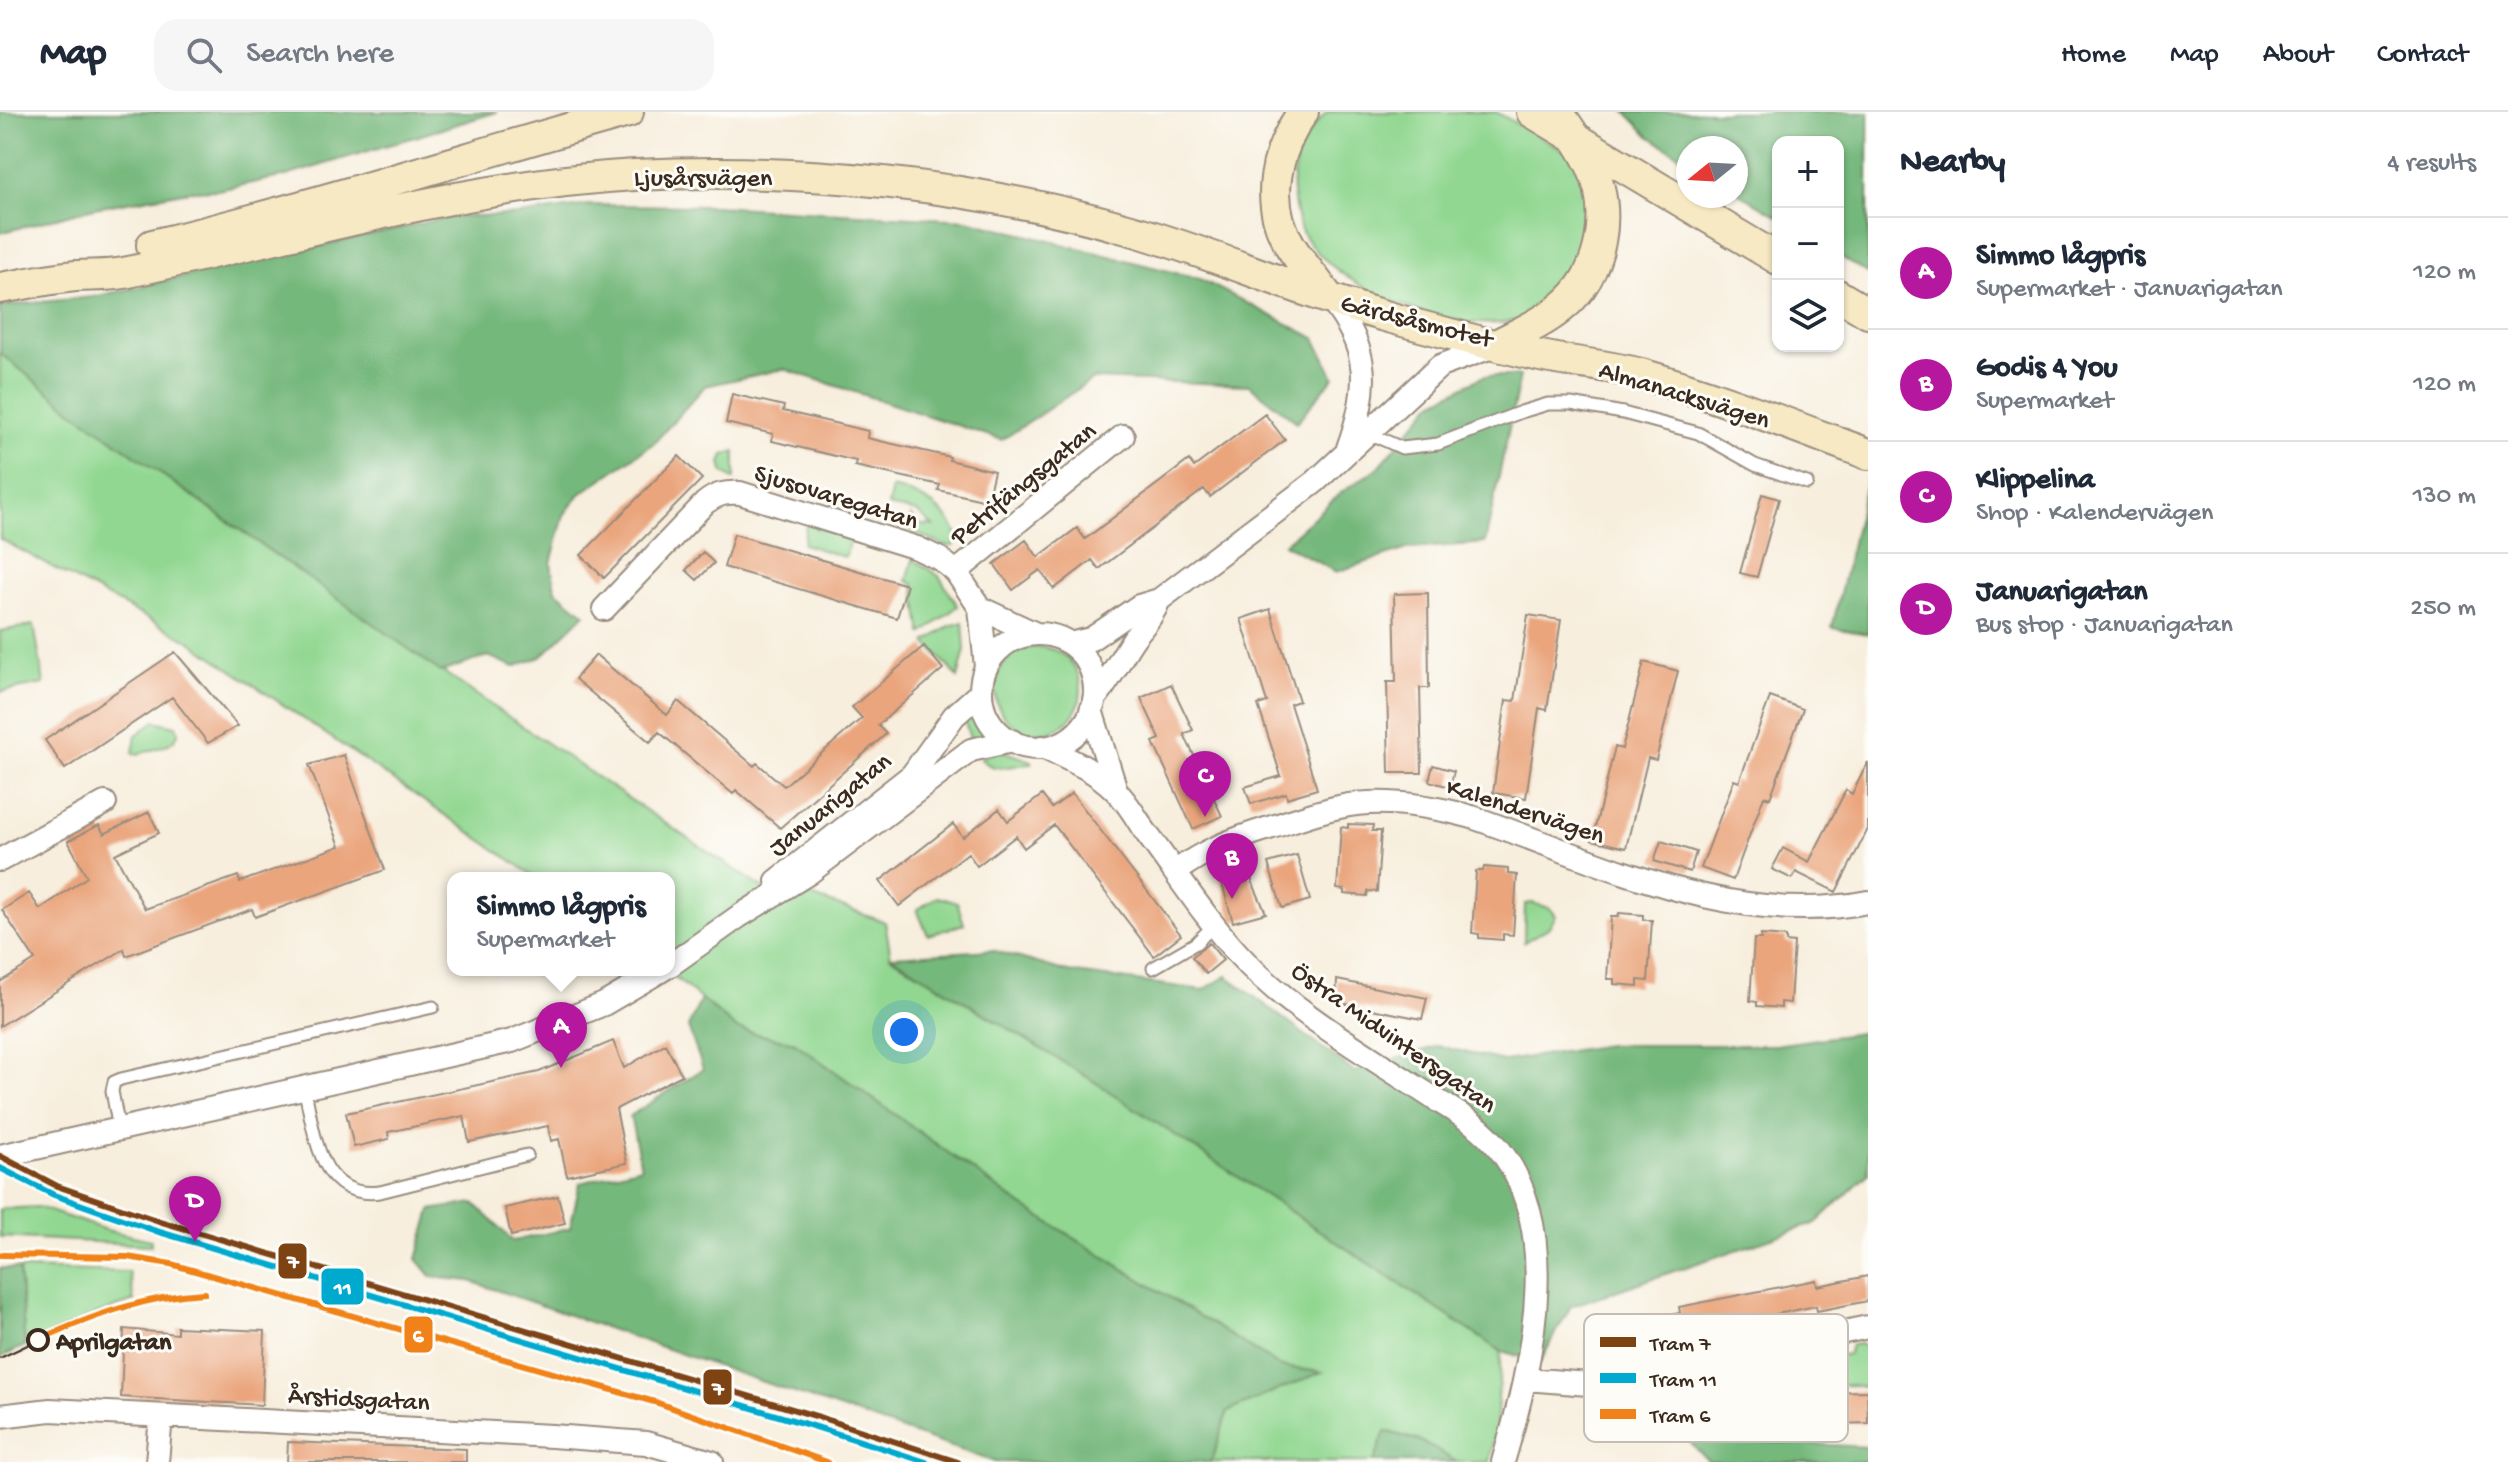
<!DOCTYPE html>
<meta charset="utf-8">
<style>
body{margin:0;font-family:"Gochi Hand",sans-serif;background:#f6f6f7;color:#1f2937}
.controls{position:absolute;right:24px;top:24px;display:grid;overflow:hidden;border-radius:16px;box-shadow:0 2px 6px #0004}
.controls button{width:72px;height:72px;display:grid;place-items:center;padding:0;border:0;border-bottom:2px solid #e0e1e3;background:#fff;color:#1f2937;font:40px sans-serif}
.compass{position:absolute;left:1676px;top:24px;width:72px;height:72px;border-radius:50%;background:#fff;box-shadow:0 2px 6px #0004;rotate:252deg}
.you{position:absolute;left:904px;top:920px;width:28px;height:28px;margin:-20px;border:6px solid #fff;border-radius:50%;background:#1a73e8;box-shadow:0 0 0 12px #1a73e833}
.badge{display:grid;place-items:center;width:52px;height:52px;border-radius:50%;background:#b5179e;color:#fff;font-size:26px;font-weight:700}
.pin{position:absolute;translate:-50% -66px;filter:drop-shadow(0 2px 4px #0008)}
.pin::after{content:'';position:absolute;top:42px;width:28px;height:24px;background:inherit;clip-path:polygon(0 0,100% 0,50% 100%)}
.popup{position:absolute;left:447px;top:760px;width:228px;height:104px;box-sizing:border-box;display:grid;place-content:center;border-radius:16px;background:#fff;filter:drop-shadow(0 2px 6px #0005);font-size:26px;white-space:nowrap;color:#747a83}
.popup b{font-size:30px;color:#1f2937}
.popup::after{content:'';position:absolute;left:50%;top:100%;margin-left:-16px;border:16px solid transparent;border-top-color:#fff}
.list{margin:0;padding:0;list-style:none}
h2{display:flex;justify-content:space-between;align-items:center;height:104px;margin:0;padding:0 32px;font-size:34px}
h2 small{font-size:26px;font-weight:400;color:#747a83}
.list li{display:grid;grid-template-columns:52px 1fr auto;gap:24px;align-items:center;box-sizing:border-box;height:112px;padding:0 32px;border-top:2px solid #e0e1e3}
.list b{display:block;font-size:30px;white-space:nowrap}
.list p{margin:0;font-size:26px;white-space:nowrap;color:#747a83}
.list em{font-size:26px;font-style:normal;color:#747a83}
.icon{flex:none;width:44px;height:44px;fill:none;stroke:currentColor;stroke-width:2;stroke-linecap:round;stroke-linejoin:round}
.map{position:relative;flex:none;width:1868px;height:1350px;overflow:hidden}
header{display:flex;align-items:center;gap:48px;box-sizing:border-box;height:112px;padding:0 40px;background:#fff;border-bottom:2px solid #e0e1e3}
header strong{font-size:38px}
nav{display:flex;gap:44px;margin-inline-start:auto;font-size:28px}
.search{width:560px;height:72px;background:#f6f6f7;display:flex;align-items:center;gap:20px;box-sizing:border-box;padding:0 28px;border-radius:24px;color:#747a83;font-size:30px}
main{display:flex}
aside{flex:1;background:#fff}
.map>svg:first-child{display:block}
.green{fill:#91d791;stroke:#668058;stroke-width:2}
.forest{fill:#74b87b;stroke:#58714c;stroke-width:2}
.building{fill:#eaa57d}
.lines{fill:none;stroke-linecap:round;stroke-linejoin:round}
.lane-casing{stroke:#998c7e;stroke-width:15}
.street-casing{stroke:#998c7e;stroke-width:26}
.secondary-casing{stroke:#998c7e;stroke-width:34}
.lane{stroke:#fff;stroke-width:11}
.street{stroke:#fff;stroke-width:22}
.secondary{stroke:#f6e9c3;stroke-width:30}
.tram{stroke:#3b2a1e;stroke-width:2}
.tram-1-casing{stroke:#fdfcf7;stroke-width:12}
.tram-2-casing{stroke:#fdfcf7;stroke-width:12}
.tram-3-casing{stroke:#fdfcf7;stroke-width:12}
.tram-1{stroke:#7d4313;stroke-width:6}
.tram-2{stroke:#00a9ce;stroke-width:6}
.tram-3{stroke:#f08219;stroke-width:6}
.stop-dot{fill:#fdfcf7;stroke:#3b2a1e;stroke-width:4}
.labels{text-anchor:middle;stroke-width:6;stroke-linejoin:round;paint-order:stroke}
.street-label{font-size:26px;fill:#3b2a1e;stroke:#fdfcf7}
.stop-label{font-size:26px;font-weight:bold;fill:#3b2a1e;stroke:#fdfcf7;text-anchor:start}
.key{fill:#fdfcf7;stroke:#c3bdb6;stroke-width:2}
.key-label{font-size:22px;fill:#3b2a1e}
.line-badge{stroke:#fdfcf7;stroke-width:3}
.badge-label{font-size:22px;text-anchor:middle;font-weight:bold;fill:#fff}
</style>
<header>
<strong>Map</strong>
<div class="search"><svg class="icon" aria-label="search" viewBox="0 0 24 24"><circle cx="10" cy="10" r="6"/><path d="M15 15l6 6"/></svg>Search here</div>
<nav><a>Home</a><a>Map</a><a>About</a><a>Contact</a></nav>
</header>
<main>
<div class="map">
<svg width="1868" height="1350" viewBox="0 0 1868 1350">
<rect width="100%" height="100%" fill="#fdfcf7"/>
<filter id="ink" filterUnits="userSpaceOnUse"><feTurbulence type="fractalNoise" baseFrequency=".0125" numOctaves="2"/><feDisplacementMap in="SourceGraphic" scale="16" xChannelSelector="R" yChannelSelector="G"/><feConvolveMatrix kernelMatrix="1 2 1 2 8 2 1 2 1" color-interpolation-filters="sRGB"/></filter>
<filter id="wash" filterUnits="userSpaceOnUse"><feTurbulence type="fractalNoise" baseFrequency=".006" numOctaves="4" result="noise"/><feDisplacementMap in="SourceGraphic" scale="32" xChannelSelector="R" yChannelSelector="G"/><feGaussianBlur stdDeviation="1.8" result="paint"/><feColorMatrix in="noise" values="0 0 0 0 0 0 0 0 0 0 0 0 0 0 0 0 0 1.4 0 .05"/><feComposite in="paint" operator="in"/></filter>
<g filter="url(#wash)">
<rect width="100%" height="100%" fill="#f7eedd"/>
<!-- green -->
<path class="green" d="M1327,0h169l71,40c0,0 8,7 8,8 4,5 19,52 20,58 0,7 -6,16 -8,23 -5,13 -8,35 -18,45 -18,18 -42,34 -68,37 -62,5 -158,-33 -195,-84 -9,-13 -11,-30 -13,-46 -3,-31 12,-60 34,-81z
M0,241c95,76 194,144 293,214 162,114 325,226 491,335l27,-6 74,26 6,35 201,123 409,271 -5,78 -7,33h-32l-37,-21 -34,-10 -12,31h-163l17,-51 93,-39 -40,-5 -260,-162 -226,-162 -58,-14 -71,-59h3v-92h-132l-349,-238 -188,-101z
M735,339v28h-2l-10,-7 -2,-10 3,-7z
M892,376c27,6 53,19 65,46l-3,12h-10l-35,-16 2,-14 10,9 12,1 -16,-14 -29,-6z
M808,413l42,13 -4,18 -2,1 -41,-13 3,-18z
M913,447l26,17 19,30 -36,28 -8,-50 -7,-3z
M963,510l2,28 -7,28 -32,-36 24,-16z
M34,513l10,59 -44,8v-61z
M995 578a43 43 0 1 1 86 0a43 43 0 1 1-86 0Z
M971,599l14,21 -14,9 -8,-24z
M155,609l21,5 3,6c-5,15 -26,17 -41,22l-5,-1 3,-18z
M999,638l33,11v3c-22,0 -36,11 -52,-6z
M937,785l20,5 7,22 -36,11 -11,-25z
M1532,791l18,5 6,8 -8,12 -24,14 1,-38z
M38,1095l68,23 45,10v5l-151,-8v-28z
M19,1157l110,3 5,29 -40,14 -69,31z
M1851,1233l9,-1 8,4v40l-16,-3 -56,3 -21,-17 -3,-8 52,-13 1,8 23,-4z"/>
<!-- forest -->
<path class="forest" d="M0,0h497l-211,64 -68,14 -29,1 -95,17 -94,25z
M1626,0h242v162l-30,-19v-113h-60v75l-42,-26v-43h-48v13l-39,-25z
M588,93l127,1 252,14 233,59 115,59 19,39 -37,45 -48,-37 -156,-6 -91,61 -218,-71 -79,17 -51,57 -74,51 -16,21 -13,48 4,27 30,24 -44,43 -27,10 -26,-11 -47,16 -370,-262 -71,-57v-47l93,-9 357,-80 68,-2z
M1484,264h36l-35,167 -78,6 -71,23 -52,-28 58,-52 37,-25 54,-65z
M1867,367h1v155l-36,-6z
M992,838l76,22 135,18 24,-14 127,96 84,-26 66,15 104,-16h167l93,-13v142l-52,49 -245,83 -31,56 -39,-11 -409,-271 -201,-124z
M701,887l36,30 58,14 226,162 260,162 41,5 -94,39 -17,51h-216l-525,-181 -38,-4 -15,-18 14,-49 43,-7 39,38 57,-13 10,-45 61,-16 -11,-51 73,-47 -15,-42z
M0,1156l19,1 6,77 -25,12z
M1385,1319l35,10 37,21h-83z
M1685,1325l183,10v15h-159z"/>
<g id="blocks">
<!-- building -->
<path class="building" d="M732,282l52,12 -1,5 85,20 -1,7 83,19 -1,3 45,11 -7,30 -49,-11 2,-5 -85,-19 1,-5 -84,-20 1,-7 -47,-11z
M1265,302l20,26 -75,57 -6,-8 -105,80 -7,-9 -38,29 -14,-19 -27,20 -19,-26 32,-24 12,17 39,-29 8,11 104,-79 5,7z
M679,344l23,23 -98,99 -23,-23z
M1762,382l17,5 -22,78 -17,-4z
M734,422l173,51 -10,33 -173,-51z
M703,440l11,11 -17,17 -11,-10z
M1428,481l1,95h-9l2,85h-33l-2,-91h9l-2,-88z
M1270,497l29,92 -9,3 27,85 -30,9 -1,-5 -35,11 -6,-17 36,-11 -23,-71 9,-3 -26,-83z
M1528,503l33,5 -14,90 -8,-2 -13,90 -33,-5 13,-93 9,1z
M924,534l19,23 -65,56 8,9 -106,94 -44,-38 -3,4 -74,-62 -9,10 -75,-63 21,-24 71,60 11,-14 76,65 3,-3 27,23 78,-68 -10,-11z
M175,540l63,74 -30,17 -36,-46 -107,72 -20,-29z
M1644,550l34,9 -22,89 -8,-2 -22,90 -34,-8 23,-93 7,2z
M1171,572l22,46 -9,4 38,82 -29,13 -40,-87 7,-3 -19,-41z
M1770,585l33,12 -33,89 -6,-2 -31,84 -32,-12 33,-88 5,2z
M344,643l41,115 -130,47 -3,-8 -126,47 -2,-7 -124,77v-44l35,-22 -33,-50 27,-17 11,16 47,-32 -19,-36 31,-16 5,9 45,-22 10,21 -44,21 30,55 93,-33 2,6 100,-36 -31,-81z
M1868,650v67l-32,63 -40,-20 -4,7 -20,-10 11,-21 26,14 37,-72 6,4z
M1433,653l21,6 -4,16 -21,-6z
M1072,681l109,142 -27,21 -100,-131 -30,23 -8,-12 -39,30 -9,-13 -69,53 -19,-25 73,-57 10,13 36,-28 9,12 34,-26 10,13z
M1348,712l25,1 -1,6h9l-4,61 -9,-1 -1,5 -23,-2v-4l-7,-1 4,-62 7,1z
M1661,729l35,11 -6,20 -36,-11z
M1297,743l13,45 -28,8 -14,-45z
M1484,755l24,2v5l9,1 -4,60 -10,-1v6l-24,-2v-4l-7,-1 4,-62h7z
M1247,758l19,43 -33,9 -13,-45z
M1619,801l24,2v5h9l-4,61 -10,-1v6l-24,-2v-5h-7l4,-62h7z
M1761,823l25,2v5l8,1 -4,60 -9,-1v6l-24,-2v-4l-7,-1 4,-62h7z
M1209,831l14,17 -17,14 -14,-17z
M1337,868l90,18 -5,21 -86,-17z
M613,929l11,27 41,-24 17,31 -66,34 11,54 -60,13 -8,-37 -8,2 -3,-15 -79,16 -5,-26 -76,16 1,7 -35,8 -8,-34 193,-41z
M558,1084l7,27 -54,13 -6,-28z
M1868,1164v25l-51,10 -1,-5 -128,26 2,7 -90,18 -6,-27 86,-17 -1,-6 137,-27 1,6z
M177,1215l88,4 -3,74 -141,-8 3,-68 53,5z
M1867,1279l1,32 -93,3 -1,-33z
M288,1330l178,7v13h-179z"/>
</g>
</g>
<g filter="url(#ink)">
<use href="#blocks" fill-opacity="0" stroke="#998c7e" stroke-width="2"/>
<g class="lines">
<!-- lane casing -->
<g class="lane-casing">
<path id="lane" d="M1368,321l34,15 36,-4 83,-32 27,-8h23l52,9 75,20 57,32 52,18
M1153,856l43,-25 18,-18
M304,975c11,45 14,113 76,105l147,-37
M119,1017l-7,-38 2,-9 7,-3 312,-72"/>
</g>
<!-- street casing -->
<g class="street-casing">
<path id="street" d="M1329,186c42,51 41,89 19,150
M956,460l167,-136
M980,496l6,59
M604,497l101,-106c11,-9 21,-11 35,-10l177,55 23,11 16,13 24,36 56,26
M981 579a57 57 0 1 1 114 0a57 57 0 1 1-114 0Z
M1070,532l21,-5 48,-33 20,-6 156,-118 125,-116 57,-21
M1094,587c17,-19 26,-41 40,-61 10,-13 19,-22 25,-38
M1091,598l25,80
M1042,635c26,12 52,22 73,43 13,12 22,30 32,44 30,40 58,84 92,121 52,56 123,96 185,137 18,12 39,23 56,37 91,79 52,234 23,333
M0,748l105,-57
M1175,760c29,-22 59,-33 94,-44 23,-7 46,-16 70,-21 43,-10 92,-1 133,10 128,44 258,112 396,85
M777,769l135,-106 42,-59 27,-24
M669,854l69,-49 71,-44 162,-123 41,-9
M0,1044l512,-115 92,-37 58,-34
M1526,1267l62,5 36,-5 244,-52
M0,1304l50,-6 502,26 94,7 66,19
M157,1350l4,-46"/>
</g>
<!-- secondary casing -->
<g class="secondary-casing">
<path id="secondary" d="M1303,0c-28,40 -40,91 -12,135 11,17 25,33 37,50
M1532,0l246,147
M152,133c161,-38 317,-89 476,-133
M0,176c25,-4 51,-10 76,-12 16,-1 32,0 48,-3 171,-36 335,-88 511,-98 165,-8 337,9 496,55 84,24 163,60 247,84 52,15 105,29 158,41 35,8 71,10 105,19 77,22 152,52 227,80
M1838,183l30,18
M1498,232c21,-11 45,-21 64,-37 41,-33 51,-96 29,-142 -9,-19 -21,-36 -33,-53"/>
</g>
<!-- lane -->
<use href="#lane" class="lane"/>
<!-- street -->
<use href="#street" class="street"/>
<!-- secondary -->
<use href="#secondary" class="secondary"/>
<!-- tram -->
<path class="tram" d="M0,1246l38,-18"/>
<!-- tram-1 casing -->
<g class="tram-1-casing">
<path id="tram-1" d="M0,1044l57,30 102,35 660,196 139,45"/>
</g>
<!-- tram-2 casing -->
<g class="tram-2-casing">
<path id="tram-2" d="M0,1056l54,27 102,36 660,196 110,35"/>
</g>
<!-- tram-3 casing -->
<g class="tram-3-casing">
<path id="tram-3" d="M0,1143l127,2 44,7 487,139 169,59
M38,1228c54,-24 107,-44 167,-47"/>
</g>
<!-- tram-1 -->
<use href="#tram-1" class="tram-1"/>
<!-- tram-2 -->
<use href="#tram-2" class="tram-2"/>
<!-- tram-3 -->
<use href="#tram-3" class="tram-3"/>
</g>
</g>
<!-- markers -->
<circle class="stop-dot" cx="38" cy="1228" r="10"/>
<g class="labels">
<!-- street labels -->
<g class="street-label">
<text x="703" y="73">Ljusårsvägen</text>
<text transform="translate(1417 207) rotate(14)" y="9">Gärdsåsmotet</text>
<text transform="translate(1685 281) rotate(17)" y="9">Almanacksvägen</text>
<text transform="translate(1022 370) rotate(-39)" y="9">Petrifängsgatan</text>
<text transform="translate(837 383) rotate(17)" y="9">Sjusovaregatan</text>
<text transform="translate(829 691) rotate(-39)" y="9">Januarigatan</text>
<text transform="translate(1526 697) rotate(18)" y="9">Kalendervägen</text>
<text transform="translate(1395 924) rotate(35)" y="9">Östra Midvintersgatan</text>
<text transform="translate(359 1285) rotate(3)" y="9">Årstidsgatan</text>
</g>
<!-- stop labels -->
<g class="stop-label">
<text x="56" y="1237">Aprilgatan</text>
</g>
</g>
<!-- legend -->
<rect x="1584" y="1202" width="264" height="128" rx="12" class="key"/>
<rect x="1600" y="1225" width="36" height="10" fill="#7d4313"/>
<rect x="1600" y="1261" width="36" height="10" fill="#00a9ce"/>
<rect x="1600" y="1297" width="36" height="10" fill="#f08219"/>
<g class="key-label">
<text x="1650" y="1238">Tram 7</text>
<text x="1650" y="1274">Tram 11</text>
<text x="1650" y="1310">Tram 6</text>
</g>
<g class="line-badge">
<rect x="277" y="1130" width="31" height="38" rx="8" fill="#7d4313"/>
<rect x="320" y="1155" width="45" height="39" rx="8" fill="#00a9ce"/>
<rect x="403" y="1203" width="31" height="39" rx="8" fill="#f08219"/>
<rect x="702" y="1256" width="31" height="38" rx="8" fill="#7d4313"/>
</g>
<g class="badge-label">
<text x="293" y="1156">7</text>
<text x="343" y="1182">11</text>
<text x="418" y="1230">6</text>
<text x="718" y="1283">7</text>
</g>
</svg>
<div class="controls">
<button>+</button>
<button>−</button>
<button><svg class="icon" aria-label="layers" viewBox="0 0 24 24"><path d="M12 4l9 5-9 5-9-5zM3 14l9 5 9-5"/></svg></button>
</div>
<svg class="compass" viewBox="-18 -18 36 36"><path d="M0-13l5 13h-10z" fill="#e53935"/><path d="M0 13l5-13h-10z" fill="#747a83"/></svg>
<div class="you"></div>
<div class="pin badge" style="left:561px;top:956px">A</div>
<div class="popup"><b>Simmo lågpris</b>Supermarket</div>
<div class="pin badge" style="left:1232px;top:787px">B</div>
<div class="pin badge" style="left:1205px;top:705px">C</div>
<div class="pin badge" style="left:195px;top:1130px">D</div>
</div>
<aside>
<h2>Nearby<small>4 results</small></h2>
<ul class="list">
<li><span class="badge">A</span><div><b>Simmo lågpris</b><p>Supermarket · Januarigatan</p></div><em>120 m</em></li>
<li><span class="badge">B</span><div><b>Godis 4 You</b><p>Supermarket</p></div><em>120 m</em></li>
<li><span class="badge">C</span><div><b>Klippelina</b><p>Shop · Kalendervägen</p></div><em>130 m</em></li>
<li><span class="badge">D</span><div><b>Januarigatan</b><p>Bus stop · Januarigatan</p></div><em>250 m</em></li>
</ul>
</aside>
</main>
